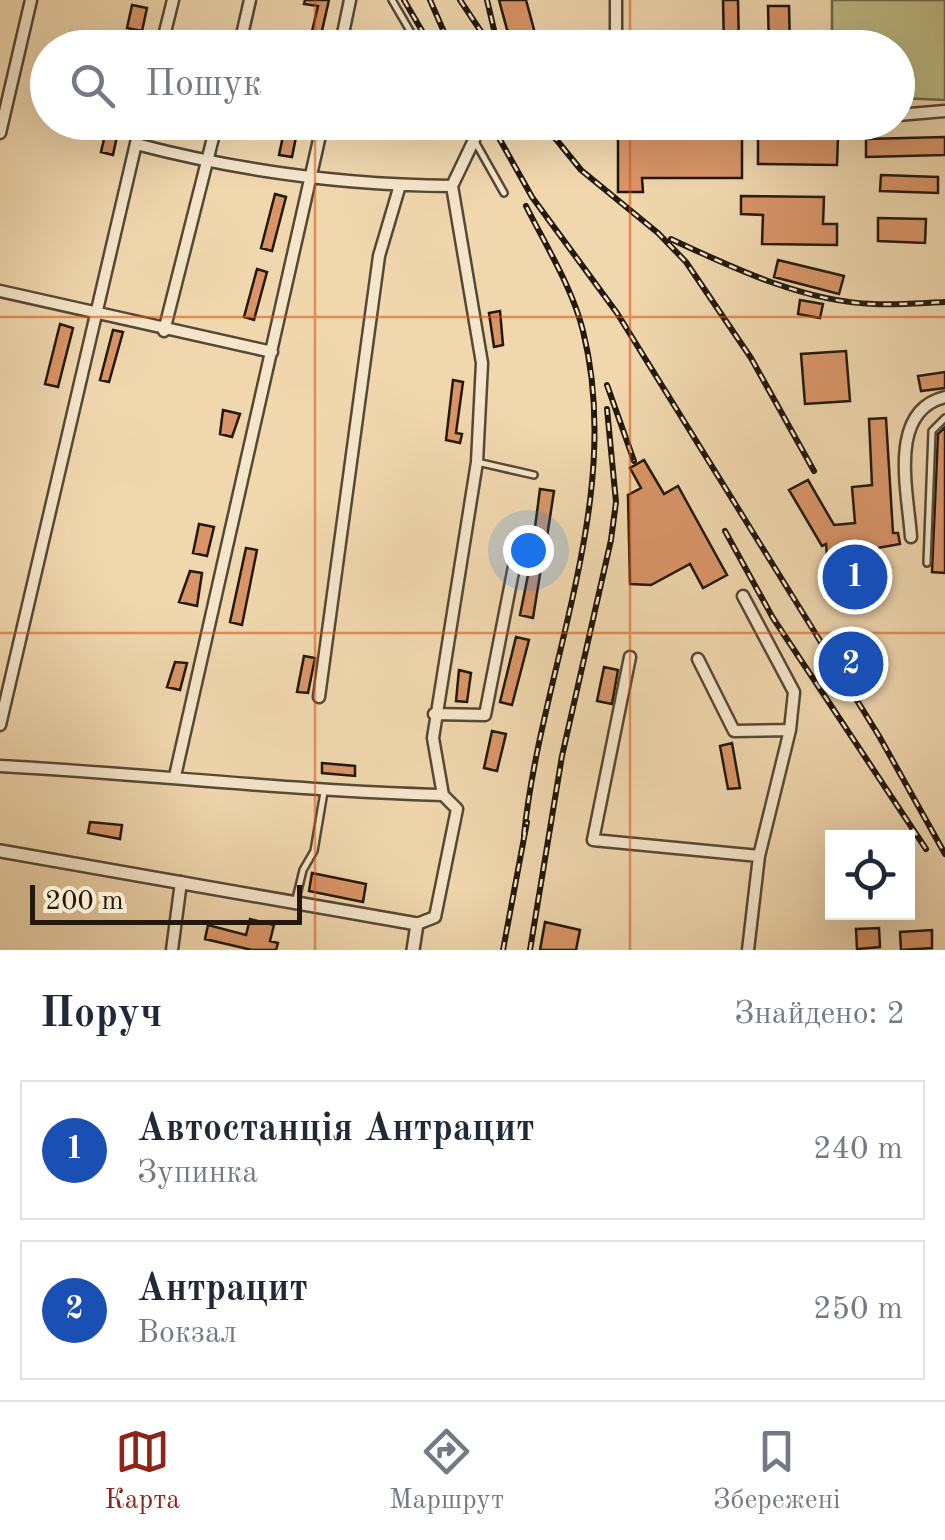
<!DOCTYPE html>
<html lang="uk">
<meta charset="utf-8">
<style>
body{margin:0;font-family:"Old Standard TT",serif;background:#f6f6f7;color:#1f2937}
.controls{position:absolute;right:30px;bottom:30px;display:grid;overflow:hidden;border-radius:0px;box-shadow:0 10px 40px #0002}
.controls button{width:90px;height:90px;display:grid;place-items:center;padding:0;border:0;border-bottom:2px solid #e0e1e3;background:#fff;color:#1f2937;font:50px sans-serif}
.scale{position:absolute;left:30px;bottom:25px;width:272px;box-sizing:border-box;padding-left:10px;border:5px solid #22180b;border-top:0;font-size:28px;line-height:35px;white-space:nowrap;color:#22180b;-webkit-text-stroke:8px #f5e5ca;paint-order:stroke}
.you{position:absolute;left:528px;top:550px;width:35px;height:35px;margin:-25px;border:8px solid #fff;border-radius:50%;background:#1a73e8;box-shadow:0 0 0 15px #1a73e833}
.badge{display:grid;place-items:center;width:65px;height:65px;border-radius:50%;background:#8f2418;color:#fff;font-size:32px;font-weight:700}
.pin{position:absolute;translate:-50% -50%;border:5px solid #fff;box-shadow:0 2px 10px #0006}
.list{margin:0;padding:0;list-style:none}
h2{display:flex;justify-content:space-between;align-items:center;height:130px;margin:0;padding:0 40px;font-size:42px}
h2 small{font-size:32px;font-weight:400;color:#747a83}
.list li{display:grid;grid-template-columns:65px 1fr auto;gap:30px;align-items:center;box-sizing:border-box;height:140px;margin:0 20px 20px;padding:0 20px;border:2px solid #e0e1e3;border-radius:0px}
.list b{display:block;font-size:38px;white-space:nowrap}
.list p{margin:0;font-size:32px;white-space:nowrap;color:#747a83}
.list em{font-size:32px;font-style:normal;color:#747a83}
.icon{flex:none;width:55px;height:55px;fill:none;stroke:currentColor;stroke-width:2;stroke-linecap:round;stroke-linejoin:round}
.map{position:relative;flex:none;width:945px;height:950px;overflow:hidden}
.search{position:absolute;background:#fff;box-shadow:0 10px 40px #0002;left:30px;right:30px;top:30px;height:110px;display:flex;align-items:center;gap:25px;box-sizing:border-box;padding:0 35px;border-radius:55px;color:#747a83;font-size:38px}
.sheet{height:450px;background:#fff}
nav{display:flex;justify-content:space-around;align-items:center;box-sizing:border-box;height:140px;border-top:2px solid #e0e1e3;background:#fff;font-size:28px;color:#747a83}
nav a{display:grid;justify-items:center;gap:5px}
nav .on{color:#8f2418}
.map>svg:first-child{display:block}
.green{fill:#bebd87;stroke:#706a49;stroke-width:2.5}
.building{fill:#d99568;stroke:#22180b;stroke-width:2.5}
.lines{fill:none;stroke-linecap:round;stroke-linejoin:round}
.service-casing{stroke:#564834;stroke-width:10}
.minor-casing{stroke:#564834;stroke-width:15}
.tertiary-casing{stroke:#564834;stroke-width:16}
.service{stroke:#f5e5ca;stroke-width:5}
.minor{stroke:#f5e5ca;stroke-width:10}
.tertiary{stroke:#f5e5ca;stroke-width:11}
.rail-casing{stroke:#22180b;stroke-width:6}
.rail{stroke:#f5e5ca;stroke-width:2.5;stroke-dasharray:8;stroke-linecap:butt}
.grid{fill:none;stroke:#d4520c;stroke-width:2.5;stroke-opacity:0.55}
</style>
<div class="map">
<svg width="945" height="950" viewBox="0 0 945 950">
<rect width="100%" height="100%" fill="#f0d7ae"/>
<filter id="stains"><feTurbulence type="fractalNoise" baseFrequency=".002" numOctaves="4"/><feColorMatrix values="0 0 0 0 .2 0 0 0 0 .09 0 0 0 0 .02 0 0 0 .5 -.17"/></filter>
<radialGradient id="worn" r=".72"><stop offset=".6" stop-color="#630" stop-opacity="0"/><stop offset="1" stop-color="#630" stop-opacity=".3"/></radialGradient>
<!-- green -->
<path class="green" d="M832,0h113v100l-47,-2v-50l-66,-1z"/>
<!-- building -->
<path class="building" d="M305,0h24l-11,48h-10l10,-42 -14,-2z
M499,0h27l13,48h-27z
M723,0h15l1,48h-15z
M132,5l15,3 -5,23 -15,-3z
M768,6h21l1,42h-21z
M108,122h12l-7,33 -12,-3z
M286,122h13l-7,35 -13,-2z
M758,136l80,1 -1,28 -79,-1z
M618,137h124v41h-100l1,14h-25z
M945,137v18l-79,2v-18z
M881,175l57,2v16l-58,-2z
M275,194l11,3 -14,54 -11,-3z
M741,196l83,1 -1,27h14v21l-75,-1 1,-29 -22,-1z
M878,218l48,1 -1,24 -47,-2z
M778,260l66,16 -5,18 -65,-17z
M257,269l10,3 -13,48 -10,-3z
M800,300l23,4 -3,14 -22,-4z
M500,311l3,34 -9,2 -5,-34z
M60,324l13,4 -15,59 -13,-3z
M113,330l10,2 -14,50 -9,-2z
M846,351l4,50 -45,3 -4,-50z
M945,372v16l-24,3 -3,-15z
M453,380l10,2 -7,51 6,1 -2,9 -14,-3z
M223,410l17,4 -8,23 -12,-3z
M886,418l7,115h5l2,11 -73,13 -1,-13 -4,2 -33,-56 19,-10 26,45 21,-2 -3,-36 20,-2 -3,-66z
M945,427v146l-13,-1 6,-138z
M644,460l20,34 14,-8 49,89 -24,13 -13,-24 -39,21 -21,-1 -2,-89 13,-7 -11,-20z
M540,489l14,2 -7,46 -13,-2z
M199,524l15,3 -7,29 -14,-3z
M246,548l11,2 -15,75 -12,-3z
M531,560l11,2 -9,56 -13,-3z
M190,571l12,2 -5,33 -18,-4z
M516,637l13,3 -17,65 -12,-3z
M304,656l11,2 -7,35 -11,-1z
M175,662l12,1 -7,27 -13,-3z
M604,667l14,3 -6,34 -15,-3z
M459,670l12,3 -4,29 -11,-1z
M492,731l14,3 -9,37 -13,-3z
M732,743l8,45 -12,1 -8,-43z
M322,763l33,3v10l-33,-3z
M90,822l32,3 -2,14 -32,-6z
M312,873l54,11 -3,18 -54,-11z
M250,919l24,6 -4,16 8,2 -2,7h-24l-47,-11 3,-14 38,10z
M545,922l35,8 -4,20h-36z
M879,928l1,19 -23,2 -1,-20z
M932,930v18l-31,2 -1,-18z"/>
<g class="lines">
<!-- service casing -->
<g class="service-casing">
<path id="service" d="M392,0l28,48
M464,122l40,71
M477,462l57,13
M927,563l5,-132 13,-13
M296,899l7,-29 11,-19 10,-59"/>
</g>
<!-- minor casing -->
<g class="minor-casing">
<path id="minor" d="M616,0v48
M161,48l12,-48
M239,48l11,-48
M340,48l10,-48
M898,115l47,-4
M0,133l31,-133
M136,144c103,27 209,41 316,42
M0,291l272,61
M164,331l53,-209
M911,537c-3,-45 -24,-126 34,-140
M743,596l51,96 -4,38 -31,126 -11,94
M630,657l-37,183 166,16
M698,659l36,72 56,-1
M319,697l60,-441 21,-71
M434,714l51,1 34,-174
M0,725l141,-603
M0,766c148,8 295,25 443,29
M175,776l148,-654
M417,924l18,-7 22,-108 -14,-14 -10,-57 44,-276 5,-99 -30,-177 22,-46
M172,950l9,-68"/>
</g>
<!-- tertiary casing -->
<g class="tertiary-casing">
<path id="tertiary" d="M0,851l417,73 -4,26"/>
</g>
<!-- service -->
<use href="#service" class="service"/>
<!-- minor -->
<use href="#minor" class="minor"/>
<!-- tertiary -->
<use href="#tertiary" class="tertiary"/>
<!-- rail casing -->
<g class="rail-casing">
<path id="rail" d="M404,0l28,48
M430,0l21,48
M460,0l32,48
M487,0l8,34
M490,122l42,75 85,116 262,423 66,118
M542,122l39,48 77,63 28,29 65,96 63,113
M671,239c62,29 134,63 203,65 23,1 47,-1 71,-2
M607,385l27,76
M725,531l48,87 153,231
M524,835c17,-166 101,-336 59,-504 -11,-44 -37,-85 -57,-125
M503,950l24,-128
M530,950l32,-194 49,-216 5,-38 -9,-93"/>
</g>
<!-- rail -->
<use href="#rail" class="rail"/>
</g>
<!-- grid -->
<path class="grid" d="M315,0v48M630,0v48M315,122v828M630,122v828M0,317h945M0,633h945"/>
<rect width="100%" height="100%" filter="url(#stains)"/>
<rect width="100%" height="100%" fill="url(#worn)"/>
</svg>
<div class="controls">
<button><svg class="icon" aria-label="locate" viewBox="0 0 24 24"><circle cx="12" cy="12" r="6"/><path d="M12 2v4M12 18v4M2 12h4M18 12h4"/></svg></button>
</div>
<div class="scale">200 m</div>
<div class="you"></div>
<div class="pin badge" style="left:855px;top:577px;background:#1a4fb4">1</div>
<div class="pin badge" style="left:851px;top:664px;background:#1a4fb4">2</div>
<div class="search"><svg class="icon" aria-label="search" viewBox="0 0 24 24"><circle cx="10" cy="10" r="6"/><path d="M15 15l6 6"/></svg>Пошук</div>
</div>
<section class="sheet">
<h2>Поруч<small>Знайдено: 2</small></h2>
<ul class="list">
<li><span class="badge" style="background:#1a4fb4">1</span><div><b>Автостанція Антрацит</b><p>Зупинка</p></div><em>240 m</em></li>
<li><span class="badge" style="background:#1a4fb4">2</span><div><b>Антрацит</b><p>Вокзал</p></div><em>250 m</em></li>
</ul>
</section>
<nav>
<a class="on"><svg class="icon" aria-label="map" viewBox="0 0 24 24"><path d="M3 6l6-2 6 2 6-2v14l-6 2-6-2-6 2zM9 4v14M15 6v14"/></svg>Карта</a>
<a><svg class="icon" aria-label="directions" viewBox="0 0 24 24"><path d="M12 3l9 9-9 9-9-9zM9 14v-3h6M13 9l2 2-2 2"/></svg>Маршрут</a>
<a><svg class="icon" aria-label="saved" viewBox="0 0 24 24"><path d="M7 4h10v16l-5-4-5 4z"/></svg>Збережені</a>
</nav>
